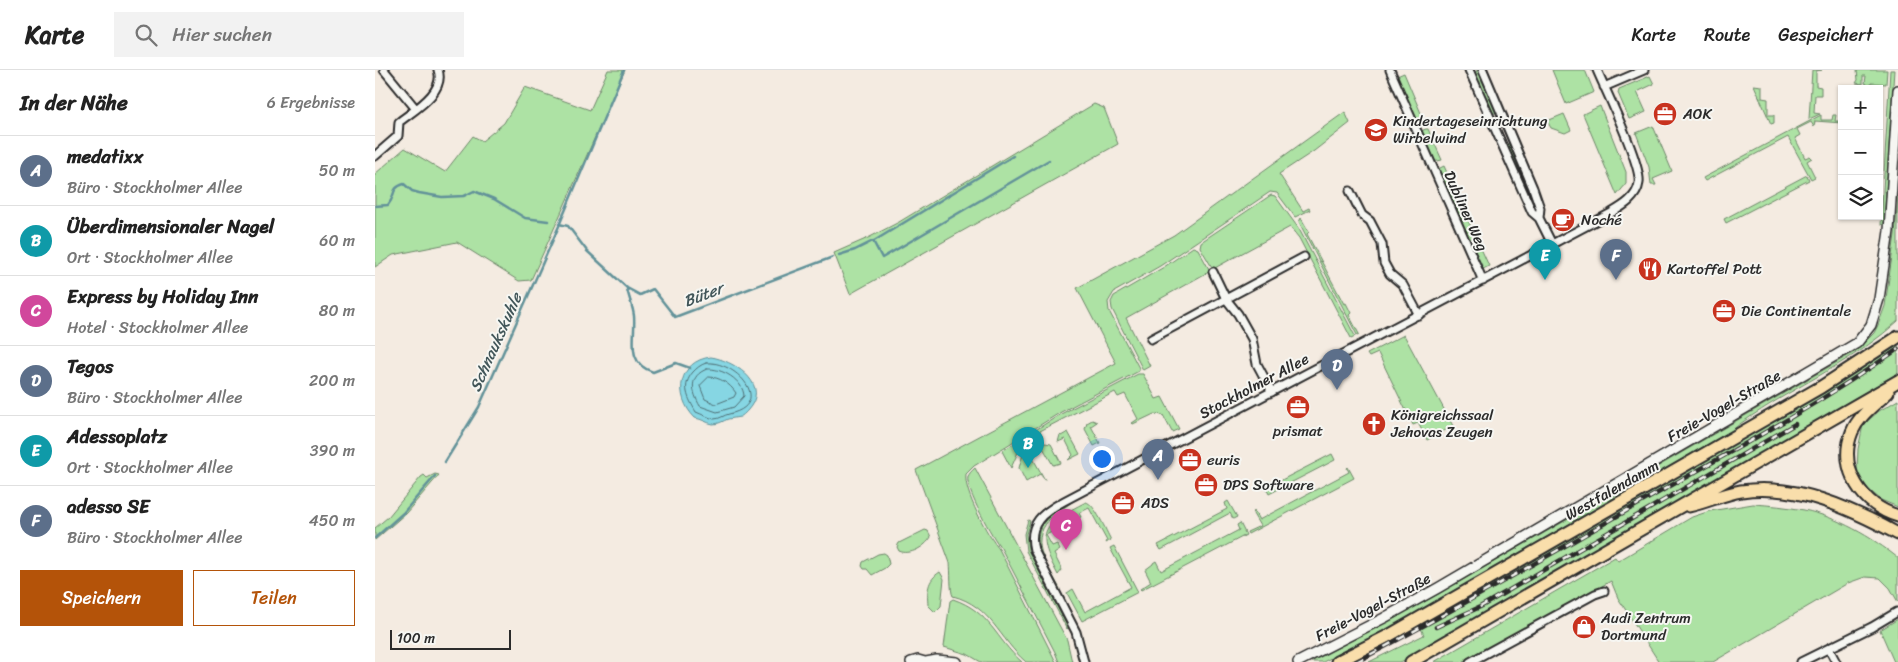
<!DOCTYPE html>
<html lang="de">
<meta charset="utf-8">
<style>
body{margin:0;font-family:Sriracha,sans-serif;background:#f2f2f2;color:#222}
.controls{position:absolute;right:15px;top:15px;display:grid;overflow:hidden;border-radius:0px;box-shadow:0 1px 4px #0004}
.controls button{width:45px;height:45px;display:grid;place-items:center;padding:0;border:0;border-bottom:1px solid #e0e0e0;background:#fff;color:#222;font:25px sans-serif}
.scale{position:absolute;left:15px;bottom:12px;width:121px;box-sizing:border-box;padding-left:5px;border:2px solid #2b2b2b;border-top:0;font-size:14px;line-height:18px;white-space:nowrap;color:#2b2b2b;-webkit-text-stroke:4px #f6f6f2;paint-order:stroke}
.you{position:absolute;left:726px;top:388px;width:18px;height:18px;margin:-12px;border:4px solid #fff;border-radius:50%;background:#1a73e8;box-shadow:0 0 0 8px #1a73e833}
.badge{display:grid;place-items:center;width:32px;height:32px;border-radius:50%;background:#b45309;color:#fff;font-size:16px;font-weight:700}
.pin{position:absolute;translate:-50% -41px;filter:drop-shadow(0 1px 2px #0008)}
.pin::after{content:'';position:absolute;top:26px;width:18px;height:15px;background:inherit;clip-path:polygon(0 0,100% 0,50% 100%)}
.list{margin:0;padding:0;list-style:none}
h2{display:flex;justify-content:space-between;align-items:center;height:65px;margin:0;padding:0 20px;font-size:21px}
h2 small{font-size:16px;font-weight:400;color:#767676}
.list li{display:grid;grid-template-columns:32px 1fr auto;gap:15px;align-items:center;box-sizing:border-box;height:70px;padding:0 20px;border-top:1px solid #e0e0e0}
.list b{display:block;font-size:19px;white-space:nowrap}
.list p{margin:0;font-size:16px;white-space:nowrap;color:#767676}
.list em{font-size:16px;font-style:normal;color:#767676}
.actions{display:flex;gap:10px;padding:15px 20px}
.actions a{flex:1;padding:11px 0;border:1px solid #b45309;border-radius:0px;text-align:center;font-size:18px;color:#b45309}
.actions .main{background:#b45309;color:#fff}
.icon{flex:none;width:28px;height:28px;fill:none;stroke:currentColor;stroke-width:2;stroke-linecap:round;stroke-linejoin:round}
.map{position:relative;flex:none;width:1523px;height:592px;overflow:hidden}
header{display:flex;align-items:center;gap:30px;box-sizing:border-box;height:70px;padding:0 25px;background:#fff;border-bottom:1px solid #e0e0e0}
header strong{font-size:24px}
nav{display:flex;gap:28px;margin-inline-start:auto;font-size:18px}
.search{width:350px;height:45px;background:#f2f2f2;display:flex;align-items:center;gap:12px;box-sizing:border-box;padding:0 18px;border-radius:0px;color:#767676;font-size:19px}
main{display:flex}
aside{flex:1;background:#fff}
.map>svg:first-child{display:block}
.green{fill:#ade2a4;stroke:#6c8668}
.water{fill:#86d6e3;stroke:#629299}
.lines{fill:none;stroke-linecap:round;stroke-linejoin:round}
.shore{stroke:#4f6f75;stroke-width:1}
.stream{stroke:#629299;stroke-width:2.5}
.minor-casing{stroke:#2b2b2b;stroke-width:11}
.tertiary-casing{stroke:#2b2b2b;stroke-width:12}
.trunk-casing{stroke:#2b2b2b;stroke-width:15}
.minor{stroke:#f6f6f2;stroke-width:7}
.tertiary{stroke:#f6f6f2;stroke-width:9}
.trunk{stroke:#f9deab;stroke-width:11}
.rail-casing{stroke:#2b2b2b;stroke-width:4.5}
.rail{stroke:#f6f6f2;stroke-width:2.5;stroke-dasharray:8;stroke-linecap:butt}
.labels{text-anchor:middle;stroke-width:4;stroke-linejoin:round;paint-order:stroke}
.poi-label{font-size:15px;fill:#2b2b2b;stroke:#f6f6f2;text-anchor:start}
.street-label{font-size:15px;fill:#2b2b2b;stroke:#f6f6f2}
.water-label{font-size:16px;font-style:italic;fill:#425659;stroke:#f6f6f2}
</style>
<header>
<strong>Karte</strong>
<div class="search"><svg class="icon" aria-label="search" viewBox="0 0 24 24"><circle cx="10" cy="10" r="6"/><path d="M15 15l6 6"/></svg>Hier suchen</div>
<nav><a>Karte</a><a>Route</a><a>Gespeichert</a></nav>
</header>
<main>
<aside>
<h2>In der Nähe<small>6 Ergebnisse</small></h2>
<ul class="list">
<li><span class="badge" style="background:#5c6f8a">A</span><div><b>medatixx</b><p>Büro · Stockholmer Allee</p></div><em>50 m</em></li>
<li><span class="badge" style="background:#0f9aa8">B</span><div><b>Überdimensionaler Nagel</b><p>Ort · Stockholmer Allee</p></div><em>60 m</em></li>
<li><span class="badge" style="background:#d1479c">C</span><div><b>Express by Holiday Inn</b><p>Hotel · Stockholmer Allee</p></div><em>80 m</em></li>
<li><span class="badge" style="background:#5c6f8a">D</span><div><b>Tegos</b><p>Büro · Stockholmer Allee</p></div><em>200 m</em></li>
<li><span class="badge" style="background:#0f9aa8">E</span><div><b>Adessoplatz</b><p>Ort · Stockholmer Allee</p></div><em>390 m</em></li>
<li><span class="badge" style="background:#5c6f8a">F</span><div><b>adesso SE</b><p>Büro · Stockholmer Allee</p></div><em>450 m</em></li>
</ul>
<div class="actions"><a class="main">Speichern</a><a>Teilen</a></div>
</aside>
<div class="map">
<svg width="1523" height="592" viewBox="0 0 1523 592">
<rect width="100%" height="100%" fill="#f4ebe1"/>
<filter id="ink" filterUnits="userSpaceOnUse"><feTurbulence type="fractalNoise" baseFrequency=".02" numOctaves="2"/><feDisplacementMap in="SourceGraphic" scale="10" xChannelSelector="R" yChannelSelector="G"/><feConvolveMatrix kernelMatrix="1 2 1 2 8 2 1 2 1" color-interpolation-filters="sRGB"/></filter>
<g filter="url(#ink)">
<!-- green -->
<path class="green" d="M233,0h17l-94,210 -12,1 -62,-39 -64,13 -18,12v-93l30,-26 40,24 28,-36 9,5 22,-18 21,-36 65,23z
M1102,0l3,2 17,40 -5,2 -17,-40z
M1177,0h33l9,22 -28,12z
M1437,0h10l-6,1v15l5,1v8h-6l-1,18 6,1 -11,5z
M1482,0h30l-1,14 -15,-1 -1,5 -3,-1v-3l-2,-1 1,-7h-3v8l-7,-1 2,-3z
M1515,0h4l-10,154 -3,1z
M1029,3l19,45 -9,1 -18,-41 1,-2z
M1275,6l4,8 -17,8 9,20 -17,7 -11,-26 1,-4z
M1379,15l8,1v12l6,1v16h6v8l-3,1z
M719,34l10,4 14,36 -268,150 -16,-41 34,-15 31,-16z
M1225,36l26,66v12l-9,11 -34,-81z
M970,42l5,11 -36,28 -35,23 24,37 6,-3 1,2 -15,7 -18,-24 -7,-1 -110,74 -46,26 -6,10 1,9 30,57v3l-78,41 -87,54 -8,8c-3,17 22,62 33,75l57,113h-30c-27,-23 -35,-56 -73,-66 -3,-5 -2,-25 -3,-33l-34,-93 200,-107 -39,-75 97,-53z
M1189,44l7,16 -6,3 -14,-5 -4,-7z
M1446,45v5h11l1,-5h3l-1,6h7v2l-27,-2 -1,6 -3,-5 -14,7 3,6 -5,3 10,20 5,-2 2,2 -5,3 8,16 -4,2 -23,-42 -83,44 -2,-3z
M1278,56l19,45 -19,8 3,6h-5l-2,-18 -13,-34z
M1051,59h2l14,31 -9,2 -13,-29 1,-2z
M1132,74h4l18,42 -6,2 -17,-40z
M1069,96l31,70 -6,4 -2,-1 -30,-68 1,-2z
M1432,105l2,5 -83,43 -2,-4z
M896,125l4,1 24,33 56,107 -4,2 -52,-100 -9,-11 -77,42 -13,-22 1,-5z
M1523,125v126c-37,34 -83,56 -126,82 -14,9 -28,17 -41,28l-342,197 -66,34h-12l113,-60 186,-107 3,1 26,-15 -1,-3 218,-127 18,-18 4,-8 7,-19 10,-71z
M926,148l8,14 -2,2 37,70 2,-1 5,10 -2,2 10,19 -2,1 -58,-113z
M1103,172l11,24 -8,4 -10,-23z
M818,177l5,2 12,22 -84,47 24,48 -7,4 -31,-61 -1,-7 3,-6 50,-29z
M1029,265l49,91 -26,14 -9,-17 -5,2 -35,-72 -9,4 -2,-3z
M1523,274v29l-493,287 -5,2h-31l55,-27 -5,-11c79,-46 158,-92 239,-138 81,-45 164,-88 240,-142z
M763,304h5l13,25 6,-2 17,32 -7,3 -9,-17 -9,-1 -21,10 -1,-1 6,-4 -13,-25 -7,3 -3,-5 -75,39 3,6 -24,13 -8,18 -9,-17 59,-37z
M1523,330v107l-17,-7 -14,-12 -10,-16 1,-23 5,-24 16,-14z
M717,350l5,2 -6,4 9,17 -6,3 -9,-17 2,-6z
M693,362l12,22 -12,6 5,-5 -8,-16 -7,3 2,-7 1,1z
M670,373l6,1 10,19 -8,2 -11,-19 -12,7 15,27 -5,-6 -14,8 -7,-14 4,-14z
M957,384l3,6 -66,34 -3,-6z
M973,397l6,11 -106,56 -1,-2 13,-6 -7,-12 1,-3 5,9 90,-48 -2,-4z
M600,398l92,172 5,22h-13l-4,-10 -54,-104c-8,-10 -36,-59 -33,-71 1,-4 4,-6 7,-9z
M60,404l4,1 -33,38 -31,27v-12l13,-11 33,-40 3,-2 3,3z
M701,429c-7,6 -15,10 -22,16 -28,25 -8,47 6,74l-3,-1c-23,-44 -33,-63 19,-89z
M853,431l9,16 -4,2 -3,-6 -69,37 -3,-5 69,-36 -2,-6z
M711,432c9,2 20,29 25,38l-5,3 1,-2 -18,-33 -10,5 2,4 -35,18 6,11 5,-2 3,6 -6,4 8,16 -4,5c-24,-45 -15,-51 28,-73z
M1378,434c17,1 34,3 51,6 33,7 68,27 94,48v44l-8,-14 -10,-10 -15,-1 -17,6 -135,79h-54l-41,-64 -7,-17 -149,81h-28l181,-105 3,4 74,-44 18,-6z
M653,450l2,1 -4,13 2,16 40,78 -1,1 -41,-78 -2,-17z
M865,453l6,12 -105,55 -1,-1 11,-7 -6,-12 8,-6v-1l3,-2 5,10 78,-41 -2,-5z
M550,460l3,1 3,6c-6,10 -21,19 -32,14l-2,-4 2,-4z
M739,476l24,46 -56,29 -15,-28 6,-4 12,23 46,-25 -21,-39z
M509,483l3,2 2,9 -4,4 -13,7 -5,-6h-3l-2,-3 1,-4 15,-8z
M565,502l4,7 -3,27 -6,6 -7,-7c-1,-13 -1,-25 12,-33z
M578,529c38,13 42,40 69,63h-41l-14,-8 -23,-7 6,-46z
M1523,549v43h-4l-14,-32z"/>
<!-- water -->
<path class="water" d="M336,287c21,3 57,25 40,49 -3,4 -6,8 -11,11 -4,1 -8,1 -12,2 -5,2 -9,5 -15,5 -6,-1 -11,-5 -18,-6 -22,-22 -17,-57 16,-61z"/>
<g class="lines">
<!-- shore -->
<path class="shore" d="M331,293c30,-3 69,41 23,51 -5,1 -9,5 -15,5 -4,-1 -13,-5 -18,-7 -8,-14 -15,-26 -3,-40 4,-4 7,-7 13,-9z
M332,299c15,-1 36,11 37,27l-10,11 -17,5 -17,-6c-8,-14 -12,-30 7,-37z
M334,307c11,0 21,7 27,16l-2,4 -18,7 -11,-5 -5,-13z"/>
<!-- stream -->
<path class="stream" d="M0,136l13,-1c8,-9 2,-17 16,-21l8,7 7,2 23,4 22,-1 10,-5 20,8 31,19 23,3
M185,153l64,-153
M184,154l9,2 19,25 40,37 13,7 13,-6 22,28 158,-60
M499,171l139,-85
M464,185l16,-5 18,-9 9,17 167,-98
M252,219c2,9 6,18 7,27 2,22 -9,47 19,56l23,-9 14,5
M70,392l34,-55 80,-181
M0,468l28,-25 32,-37"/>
<!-- minor casing -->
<g class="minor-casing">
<path id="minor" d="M9,0l32,39
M1015,0l93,211
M1094,0l63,142 7,6 13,26
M1108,0l50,118 7,20 -1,10
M1229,17l40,-17
M0,86l23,-20 1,-14c15,-12 47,-30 39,-52
M975,121l12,24 8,6 12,23 2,19 6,11 13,11 16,30
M838,202l13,27 12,15 14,25 5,25 15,28
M776,269l153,-82
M1454,579l7,13
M709,592l-8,-30 -42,-82c-7,-27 10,-38 30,-49l547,-288c12,-7 26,-15 28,-30 3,-18 -33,-92 -42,-113
M1095,592l125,-68 9,-3
M1426,592l71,-35 25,-15"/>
</g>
<!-- tertiary casing -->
<g class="tertiary-casing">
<path id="tertiary" d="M536,592l7,-2 7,2
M551,592l11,-2 20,2
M923,592l86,-44 54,-30 419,-245 14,-18 8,-26 10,-68 9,-141"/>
</g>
<!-- trunk casing -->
<g class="trunk-casing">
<path id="trunk" d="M1513,322c-13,13 -29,23 -36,40 -15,37 11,74 46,84
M1314,436c18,-4 34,-12 52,-15 55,-8 109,17 157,43
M962,592l53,-27 431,-248 77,-50
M1036,592l487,-281"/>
</g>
<!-- minor -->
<use href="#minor" class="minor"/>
<!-- tertiary -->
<use href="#tertiary" class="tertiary"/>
<!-- trunk -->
<use href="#trunk" class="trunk"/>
<!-- rail casing -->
<g class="rail-casing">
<path id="rail" d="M1061,557l44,-20 315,-183
M981,592c99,-52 195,-108 291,-163 85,-48 171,-94 251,-150"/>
</g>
<!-- rail -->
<use href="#rail" class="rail"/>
</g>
</g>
<!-- icons -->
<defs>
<g id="office-disc" transform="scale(1.25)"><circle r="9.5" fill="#c8321e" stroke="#f6f6f2"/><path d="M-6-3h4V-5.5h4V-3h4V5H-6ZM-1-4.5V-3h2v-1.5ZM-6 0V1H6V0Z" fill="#fff"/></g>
<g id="school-disc" transform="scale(1.25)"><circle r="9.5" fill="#c8321e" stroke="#f6f6f2"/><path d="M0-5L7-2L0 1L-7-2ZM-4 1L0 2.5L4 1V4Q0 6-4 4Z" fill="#fff"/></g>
<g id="cafe-disc" transform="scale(1.25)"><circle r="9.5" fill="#c8321e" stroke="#f6f6f2"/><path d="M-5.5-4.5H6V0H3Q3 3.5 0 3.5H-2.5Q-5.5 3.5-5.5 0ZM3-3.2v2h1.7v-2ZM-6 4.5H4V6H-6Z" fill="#fff"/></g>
<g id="restaurant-disc" transform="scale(1.25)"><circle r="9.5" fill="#c8321e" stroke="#f6f6f2"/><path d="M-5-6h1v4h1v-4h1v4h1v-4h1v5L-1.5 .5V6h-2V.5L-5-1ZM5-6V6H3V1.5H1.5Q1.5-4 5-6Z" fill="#fff"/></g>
<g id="church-disc" transform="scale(1.25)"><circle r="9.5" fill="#c8321e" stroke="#f6f6f2"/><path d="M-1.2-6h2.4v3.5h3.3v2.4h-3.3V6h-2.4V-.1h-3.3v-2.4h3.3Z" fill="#fff"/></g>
<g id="shop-disc" transform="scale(1.25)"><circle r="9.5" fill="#c8321e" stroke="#f6f6f2"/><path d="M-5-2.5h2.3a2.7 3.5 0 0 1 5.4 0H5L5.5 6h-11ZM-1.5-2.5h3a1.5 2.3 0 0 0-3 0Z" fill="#fff"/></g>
</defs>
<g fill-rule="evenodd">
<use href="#office-disc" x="1290" y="44"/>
<use href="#school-disc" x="1001" y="60"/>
<use href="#cafe-disc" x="1188" y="150"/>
<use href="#restaurant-disc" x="1275" y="199"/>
<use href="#office-disc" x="1349" y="241"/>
<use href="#office-disc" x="923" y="337"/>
<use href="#church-disc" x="999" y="354"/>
<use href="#office-disc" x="815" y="390"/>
<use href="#office-disc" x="831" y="415"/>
<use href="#office-disc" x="748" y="433"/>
<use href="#shop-disc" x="1209" y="557"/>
</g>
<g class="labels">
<!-- poi labels -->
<g class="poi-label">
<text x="1308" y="49">AOK</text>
<text x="1018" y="56">Kindertageseinrichtung<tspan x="1018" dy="17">Wirbelwind</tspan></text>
<text x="1206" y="155">Noché</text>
<text x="1292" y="204">Kartoffel Pott</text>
<text x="1366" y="246">Die Continentale</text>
<text x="1016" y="350">Königreichssaal<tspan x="1016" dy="17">Jehovas Zeugen</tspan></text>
<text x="923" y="366" text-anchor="middle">prismat</text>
<text x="832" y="395">euris</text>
<text x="848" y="420">DPS Software</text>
<text x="766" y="438">ADS</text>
<text x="1226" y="553">Audi Zentrum<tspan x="1226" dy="17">Dortmund</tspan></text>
</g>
<!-- street labels -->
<g class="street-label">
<text transform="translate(1091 141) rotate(66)" y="5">Dubliner Weg</text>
<text transform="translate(879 316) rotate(-28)" y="5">Stockholmer Allee</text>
<text transform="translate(1349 336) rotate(-30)" y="5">Freie-Vogel-Straße</text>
<text transform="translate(1237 420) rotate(-30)" y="5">Westfalendamm</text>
<text transform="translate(998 537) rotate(-28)" y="5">Freie-Vogel-Straße</text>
</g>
<!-- water labels -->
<g class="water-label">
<text transform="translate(328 224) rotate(-21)" y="6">Büter</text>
<text transform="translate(120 272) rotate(-66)" y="6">Schnaukskuhle</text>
</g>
</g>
</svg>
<div class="controls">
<button>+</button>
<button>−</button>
<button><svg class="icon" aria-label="layers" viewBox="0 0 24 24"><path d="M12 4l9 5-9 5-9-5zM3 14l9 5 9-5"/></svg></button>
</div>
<div class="scale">100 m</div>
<div class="you"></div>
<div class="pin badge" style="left:783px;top:410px;background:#5c6f8a">A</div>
<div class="pin badge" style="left:653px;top:398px;background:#0f9aa8">B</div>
<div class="pin badge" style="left:691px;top:480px;background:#d1479c">C</div>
<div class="pin badge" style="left:962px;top:320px;background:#5c6f8a">D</div>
<div class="pin badge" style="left:1170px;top:210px;background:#0f9aa8">E</div>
<div class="pin badge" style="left:1241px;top:210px;background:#5c6f8a">F</div>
</div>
</main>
